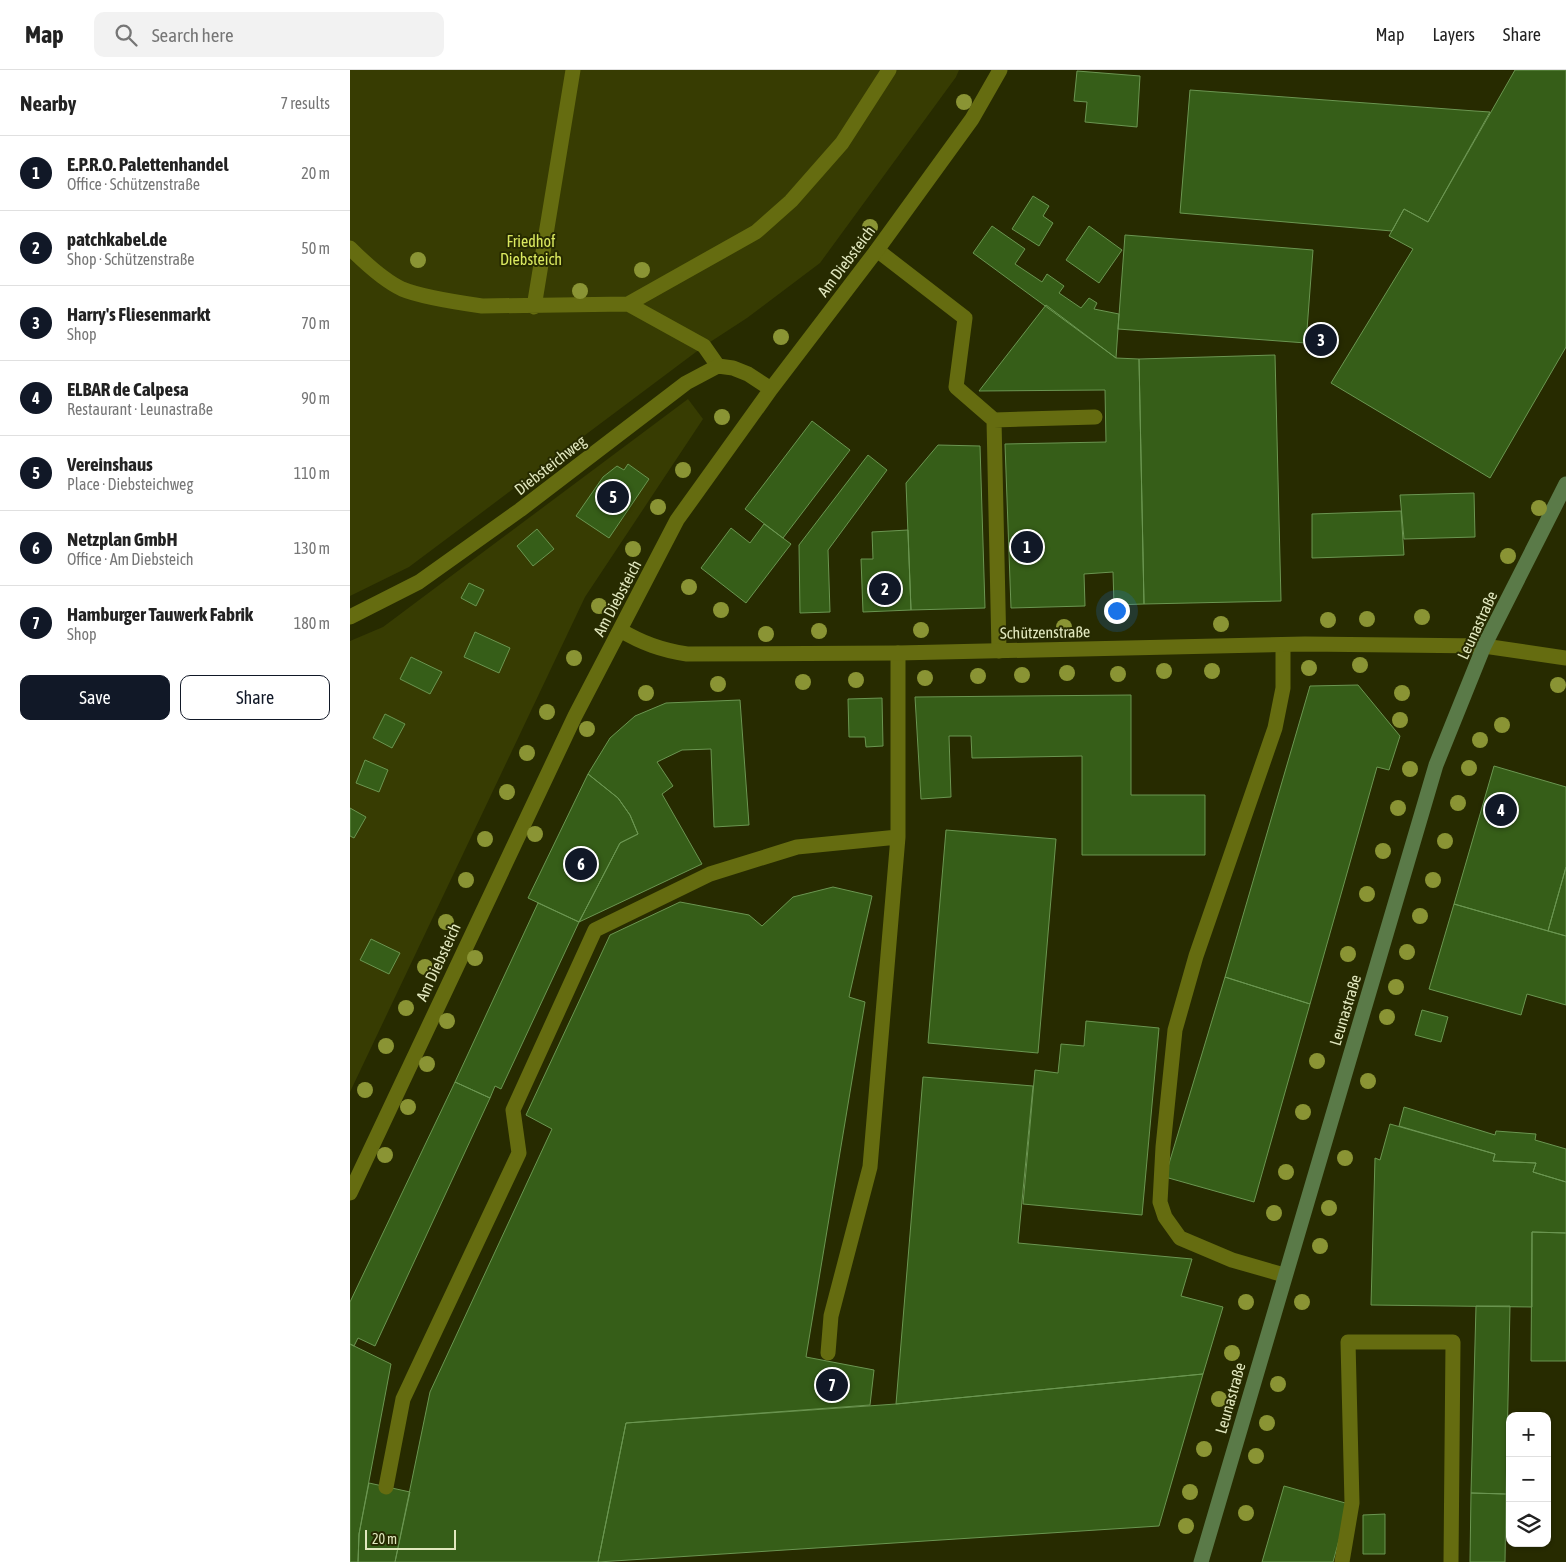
<!DOCTYPE html>
<meta charset="utf-8">
<style>
body{margin:0;font-family:"Asap Condensed",sans-serif;background:#f2f2f2;color:#222}
.controls{position:absolute;right:15px;bottom:15px;display:grid;overflow:hidden;border-radius:10px;box-shadow:0 1px 4px #0004}
.controls button{width:45px;height:45px;display:grid;place-items:center;padding:0;border:0;border-bottom:1px solid #e0e0e0;background:#fff;color:#222;font:25px sans-serif}
.scale{position:absolute;left:15px;bottom:12px;width:91px;box-sizing:border-box;padding-left:5px;border:2px solid #e2e8bf;border-top:0;font-size:14px;line-height:18px;white-space:nowrap;color:#e2e8bf;-webkit-text-stroke:4px #272b00;paint-order:stroke}
.you{position:absolute;left:766px;top:540px;width:18px;height:18px;margin:-12px;border:4px solid #fff;border-radius:50%;background:#1a73e8;box-shadow:0 0 0 8px #1a73e833}
.badge{display:grid;place-items:center;width:32px;height:32px;border-radius:50%;background:#111827;color:#fff;font-size:16px;font-weight:700}
.pin{position:absolute;translate:-50% -50%;border:2px solid #fff;box-shadow:0 1px 5px #0006}
.list{margin:0;padding:0;list-style:none}
h2{display:flex;justify-content:space-between;align-items:center;height:65px;margin:0;padding:0 20px;font-size:21px}
h2 small{font-size:16px;font-weight:400;color:#767676}
.list li{display:grid;grid-template-columns:32px 1fr auto;gap:15px;align-items:center;box-sizing:border-box;height:75px;padding:0 20px;border-top:1px solid #e0e0e0}
.list b{display:block;font-size:19px;white-space:nowrap}
.list p{margin:0;font-size:16px;white-space:nowrap;color:#767676}
.list em{font-size:16px;font-style:normal;color:#767676}
.actions{display:flex;gap:10px;padding:15px 20px}
.actions a{flex:1;padding:11px 0;border:1px solid #111827;border-radius:10px;text-align:center;font-size:18px;color:#111827}
.actions .main{background:#111827;color:#fff}
.icon{flex:none;width:28px;height:28px;fill:none;stroke:currentColor;stroke-width:2;stroke-linecap:round;stroke-linejoin:round}
.map{position:relative;flex:none;width:1216px;height:1492px;overflow:hidden}
header{display:flex;align-items:center;gap:30px;box-sizing:border-box;height:70px;padding:0 25px;background:#fff;border-bottom:1px solid #e0e0e0}
header strong{font-size:24px}
nav{display:flex;gap:28px;margin-inline-start:auto;font-size:18px}
.search{width:350px;height:45px;background:#f2f2f2;display:flex;align-items:center;gap:12px;box-sizing:border-box;padding:0 18px;border-radius:10px;color:#767676;font-size:19px}
main{display:flex}
aside{flex:1;background:#fff}
.map>svg:first-child{display:block}
.green{fill:#373c02}
.building{fill:#365e18;stroke:#6b9651}
.lines{fill:none;stroke-linecap:round;stroke-linejoin:round}
.lane{stroke:#656c10;stroke-width:15}
.street{stroke:#656c10;stroke-width:15}
.secondary{stroke:#5a7a48;stroke-width:15}
.tree{fill:#8a9434}
.labels{text-anchor:middle;stroke-width:4;stroke-linejoin:round;paint-order:stroke}
.park-label{font-size:16px;fill:#dbe95f;stroke:#272b00}
.street-label{font-size:16px;fill:#e2e8bf;stroke:#272b00}
</style>
<header>
<strong>Map</strong>
<div class="search"><svg class="icon" aria-label="search" viewBox="0 0 24 24"><circle cx="10" cy="10" r="6"/><path d="M15 15l6 6"/></svg>Search here</div>
<nav><a>Map</a><a>Layers</a><a>Share</a></nav>
</header>
<main>
<aside>
<h2>Nearby<small>7 results</small></h2>
<ul class="list">
<li><span class="badge">1</span><div><b>E.P.R.O. Palettenhandel</b><p>Office · Schützenstraße</p></div><em>20 m</em></li>
<li><span class="badge">2</span><div><b>patchkabel.de</b><p>Shop · Schützenstraße</p></div><em>50 m</em></li>
<li><span class="badge">3</span><div><b>Harry's Fliesenmarkt</b><p>Shop</p></div><em>70 m</em></li>
<li><span class="badge">4</span><div><b>ELBAR de Calpesa</b><p>Restaurant · Leunastraße</p></div><em>90 m</em></li>
<li><span class="badge">5</span><div><b>Vereinshaus</b><p>Place · Diebsteichweg</p></div><em>110 m</em></li>
<li><span class="badge">6</span><div><b>Netzplan GmbH</b><p>Office · Am Diebsteich</p></div><em>130 m</em></li>
<li><span class="badge">7</span><div><b>Hamburger Tauwerk Fabrik</b><p>Shop</p></div><em>180 m</em></li>
</ul>
<div class="actions"><a class="main">Save</a><a>Share</a></div>
</aside>
<div class="map">
<svg width="1216" height="1492" viewBox="0 0 1216 1492">
<rect width="100%" height="100%" fill="#272b00"/>
<!-- green -->
<path class="green" d="M0,0h609l-3,7 -136,186 -73,55 -43,28 -295,221 -59,29z
M338,329l15,20 -118,178 -235,495v-451l33,-14z"/>
<!-- building -->
<path class="building" d="M1165,0h51v277l-76,131 -159,-95 82,-134 -24,-13 15,-27 24,13z
M727,1l63,5 -3,51 -52,-5 2,-20 -13,-1z
M840,20l285,21 15,1 -62,110 -24,-13 -12,22 -212,-18z
M683,126l16,10 -6,10 10,7 -14,23 -27,-17z
M642,156l33,23 -10,15 27,18 5,-8 17,12 -5,7 22,15 8,-10 8,5 -3,6 25,5 -3,44 -143,-105z
M739,156l33,24 -23,33 -33,-23z
M775,165l188,15 -7,93 -188,-14z
M696,235l70,53 23,1 5,245 -30,1 -1,-33 -29,2 1,32 -74,2 -6,-164 101,-2 -1,-52 -126,1z
M925,285l6,246 -137,3 -5,-245z
M462,351l38,29 -67,88 -38,-29z
M588,375l42,1 5,162 -74,2 -5,-127z
M518,385l19,15 -59,80 2,62 -30,1 -1,-68z
M278,394l21,15 -40,59 -33,-22 27,-39 14,-11 7,4z
M1124,423l1,44 -71,2 -4,-44z
M1051,441l3,44 -92,3v-44z
M414,454l27,20 -45,59 -45,-35 30,-40 19,15z
M187,459l17,20 -21,17 -16,-20z
M558,460l3,80 -48,2 -2,-53h12l-1,-27z
M119,513l15,7 -8,16 -15,-8z
M125,562l35,16 -11,25 -35,-16z
M61,587l31,15 -12,22 -30,-15z
M1008,615l42,51 -11,34 -12,-3 -67,237 -85,-27 85,-291z
M781,625v100h74v60h-123v-99l-110,2 -1,-22h-22l2,61 -30,2 -6,-102z
M532,628l1,48 -17,1 -1,-10h-16l-1,-38z
M390,630l9,125 -35,2 -3,-78 -29,1 -25,12 16,24 -11,8 40,70 -123,58 41,-79 18,-9 -8,-19 -12,-17 -30,-24 22,-36 25,-22 31,-13z
M35,644l20,10 -13,24 -19,-10z
M15,690l23,10 -9,22 -23,-9z
M1144,696l72,21v80l-18,64 -94,-27z
M238,704l30,24 12,17 8,19 -18,9 -41,79 -51,-24z
M0,738l16,9 -12,21 -4,-2z
M596,760l110,9 -18,214 -110,-10z
M1216,797v69l-18,-5z
M483,817l39,9 -23,101 16,5 -59,355 68,13 -4,35 -244,18 -28,139h-203l35,-170 122,-263 -26,-14 84,-180 70,-33 69,13 13,11 31,-29z
M188,833l41,19 -78,167 -6,-3 -5,12 -35,-16z
M1104,834l112,32v69l-39,-11 -6,21 -92,-26z
M21,869l29,14 -11,21 -29,-14z
M875,907l85,27 -56,198 -89,-25z
M1072,940l26,7 -7,25 -26,-7z
M736,951l73,7 -17,187 -119,-11 12,-134 23,3 3,-29 23,2z
M573,1007l110,9 -15,157 174,16 -11,37 42,11 -20,67 -307,30z
M105,1012l35,16 -115,248 -17,-8 -4,8 -4,-2v-42z
M1054,1037l91,28 1,-4 40,3 -1,6 31,9v33l-33,-10 3,-9 -43,-2 2,-7 -96,-28z
M1040,1054l105,30 -2,7 43,2 -3,9 33,10v51l-34,-1v75l-161,-2 4,-147 5,2z
M1182,1162l34,1v128h-35z
M1126,1236h34l-4,188 -35,-1z
M0,1274l41,20 -32,170 -1,28h-8z
M853,1304l-44,152 -561,36 28,-139 270,-19z
M19,1413l41,9 -15,70h-37l1,-28z
M934,1416l65,18 -16,58h-71z
M1121,1423l35,1 -1,68h-35z
M1035,1444v40h-22v-39z"/>
<g class="lines">
<!-- lane -->
<path class="lane" d="M0,178c15,15 33,32 52,41 19,8 59,14 80,17l146,-2 128,-72 35,-31 51,-58 47,-73
M527,180l88,68 -9,69 38,33 5,231
M278,234l76,42 14,20
M184,237l39,-237
M644,350l101,-3
M933,575v43l-8,40 -79,228 -21,74 -12,117 -3,55 5,15 15,21 52,22 52,15
M478,1283l3,-37 39,-149 28,-330v-184
M36,1417l17,-88 116,-246 -6,-43 82,-180 115,-56 87,-27 101,-10
M992,1492l10,-59 -4,-161h105l-2,220"/>
<!-- street -->
<path class="street" d="M0,547l69,-35 101,-72 166,-127 32,-17 15,2 15,6 23,15
M270,560c22,13 41,20 67,24l211,-1 407,-9 179,2 82,12
M0,1123l225,-477 102,-196 94,-131 106,-139 95,-131 28,-49"/>
<!-- secondary -->
<path class="secondary" d="M851,1492l235,-797 48,-119 82,-162"/>
</g>
<!-- trees -->
<g class="tree">
<circle cx="614" cy="32" r="8"/>
<circle cx="520" cy="157" r="8"/>
<circle cx="68" cy="190" r="8"/>
<circle cx="292" cy="200" r="8"/>
<circle cx="230" cy="221" r="8"/>
<circle cx="431" cy="267" r="8"/>
<circle cx="372" cy="347" r="8"/>
<circle cx="333" cy="400" r="8"/>
<circle cx="308" cy="437" r="8"/>
<circle cx="1189" cy="438" r="8"/>
<circle cx="283" cy="479" r="8"/>
<circle cx="1158" cy="486" r="8"/>
<circle cx="339" cy="517" r="8"/>
<circle cx="249" cy="536" r="8"/>
<circle cx="371" cy="540" r="8"/>
<circle cx="1072" cy="547" r="8"/>
<circle cx="1017" cy="549" r="8"/>
<circle cx="978" cy="550" r="8"/>
<circle cx="871" cy="554" r="8"/>
<circle cx="714" cy="557" r="8"/>
<circle cx="571" cy="560" r="8"/>
<circle cx="469" cy="561" r="8"/>
<circle cx="416" cy="564" r="8"/>
<circle cx="224" cy="588" r="8"/>
<circle cx="1010" cy="595" r="8"/>
<circle cx="959" cy="598" r="8"/>
<circle cx="814" cy="601" r="8"/>
<circle cx="862" cy="601" r="8"/>
<circle cx="717" cy="603" r="8"/>
<circle cx="768" cy="604" r="8"/>
<circle cx="672" cy="605" r="8"/>
<circle cx="628" cy="606" r="8"/>
<circle cx="575" cy="608" r="8"/>
<circle cx="506" cy="610" r="8"/>
<circle cx="453" cy="612" r="8"/>
<circle cx="368" cy="614" r="8"/>
<circle cx="1208" cy="615" r="8"/>
<circle cx="296" cy="623" r="8"/>
<circle cx="1052" cy="623" r="8"/>
<circle cx="197" cy="642" r="8"/>
<circle cx="1050" cy="650" r="8"/>
<circle cx="1152" cy="655" r="8"/>
<circle cx="237" cy="659" r="8"/>
<circle cx="1130" cy="670" r="8"/>
<circle cx="177" cy="683" r="8"/>
<circle cx="1119" cy="698" r="8"/>
<circle cx="1060" cy="699" r="8"/>
<circle cx="157" cy="722" r="8"/>
<circle cx="1108" cy="733" r="8"/>
<circle cx="1048" cy="738" r="8"/>
<circle cx="185" cy="764" r="8"/>
<circle cx="135" cy="769" r="8"/>
<circle cx="1095" cy="771" r="8"/>
<circle cx="1033" cy="781" r="8"/>
<circle cx="116" cy="810" r="8"/>
<circle cx="1083" cy="810" r="8"/>
<circle cx="1017" cy="824" r="8"/>
<circle cx="1070" cy="846" r="8"/>
<circle cx="96" cy="852" r="8"/>
<circle cx="1057" cy="882" r="8"/>
<circle cx="998" cy="884" r="8"/>
<circle cx="125" cy="888" r="8"/>
<circle cx="75" cy="897" r="8"/>
<circle cx="1046" cy="917" r="8"/>
<circle cx="56" cy="938" r="8"/>
<circle cx="1037" cy="947" r="8"/>
<circle cx="97" cy="951" r="8"/>
<circle cx="36" cy="976" r="8"/>
<circle cx="967" cy="991" r="8"/>
<circle cx="77" cy="994" r="8"/>
<circle cx="1018" cy="1011" r="8"/>
<circle cx="15" cy="1020" r="8"/>
<circle cx="58" cy="1037" r="8"/>
<circle cx="953" cy="1042" r="8"/>
<circle cx="35" cy="1085" r="8"/>
<circle cx="995" cy="1088" r="8"/>
<circle cx="936" cy="1102" r="8"/>
<circle cx="979" cy="1138" r="8"/>
<circle cx="924" cy="1143" r="8"/>
<circle cx="970" cy="1176" r="8"/>
<circle cx="896" cy="1232" r="8"/>
<circle cx="952" cy="1232" r="8"/>
<circle cx="882" cy="1283" r="8"/>
<circle cx="928" cy="1314" r="8"/>
<circle cx="869" cy="1329" r="8"/>
<circle cx="917" cy="1353" r="8"/>
<circle cx="854" cy="1379" r="8"/>
<circle cx="906" cy="1386" r="8"/>
<circle cx="840" cy="1422" r="8"/>
<circle cx="896" cy="1443" r="8"/>
<circle cx="836" cy="1456" r="8"/>
</g>
<g class="labels">
<!-- park labels -->
<g class="park-label">
<text x="181" y="177">Friedhof<tspan x="181" dy="18">Diebsteich</tspan></text>
</g>
<!-- street labels -->
<g class="street-label">
<text transform="translate(496 191) rotate(-53)" y="6">Am Diebsteich</text>
<text transform="translate(200 395) rotate(-38)" y="6">Diebsteichweg</text>
<text transform="translate(267 528) rotate(-62)" y="6">Am Diebsteich</text>
<text transform="translate(1127 555) rotate(-65)" y="6">Leunastraße</text>
<text transform="translate(695 562) rotate(-1)" y="6">Schützenstraße</text>
<text transform="translate(88 892) rotate(-65)" y="6">Am Diebsteich</text>
<text transform="translate(995 940) rotate(-73)" y="6">Leunastraße</text>
<text transform="translate(880 1328) rotate(-74)" y="6">Leunastraße</text>
</g>
</g>
</svg>
<div class="controls">
<button>+</button>
<button>−</button>
<button><svg class="icon" aria-label="layers" viewBox="0 0 24 24"><path d="M12 4l9 5-9 5-9-5zM3 14l9 5 9-5"/></svg></button>
</div>
<div class="scale">20 m</div>
<div class="you"></div>
<div class="pin badge" style="left:677px;top:477px">1</div>
<div class="pin badge" style="left:535px;top:519px">2</div>
<div class="pin badge" style="left:971px;top:270px">3</div>
<div class="pin badge" style="left:1151px;top:740px">4</div>
<div class="pin badge" style="left:263px;top:427px">5</div>
<div class="pin badge" style="left:231px;top:794px">6</div>
<div class="pin badge" style="left:482px;top:1315px">7</div>
</div>
</main>
